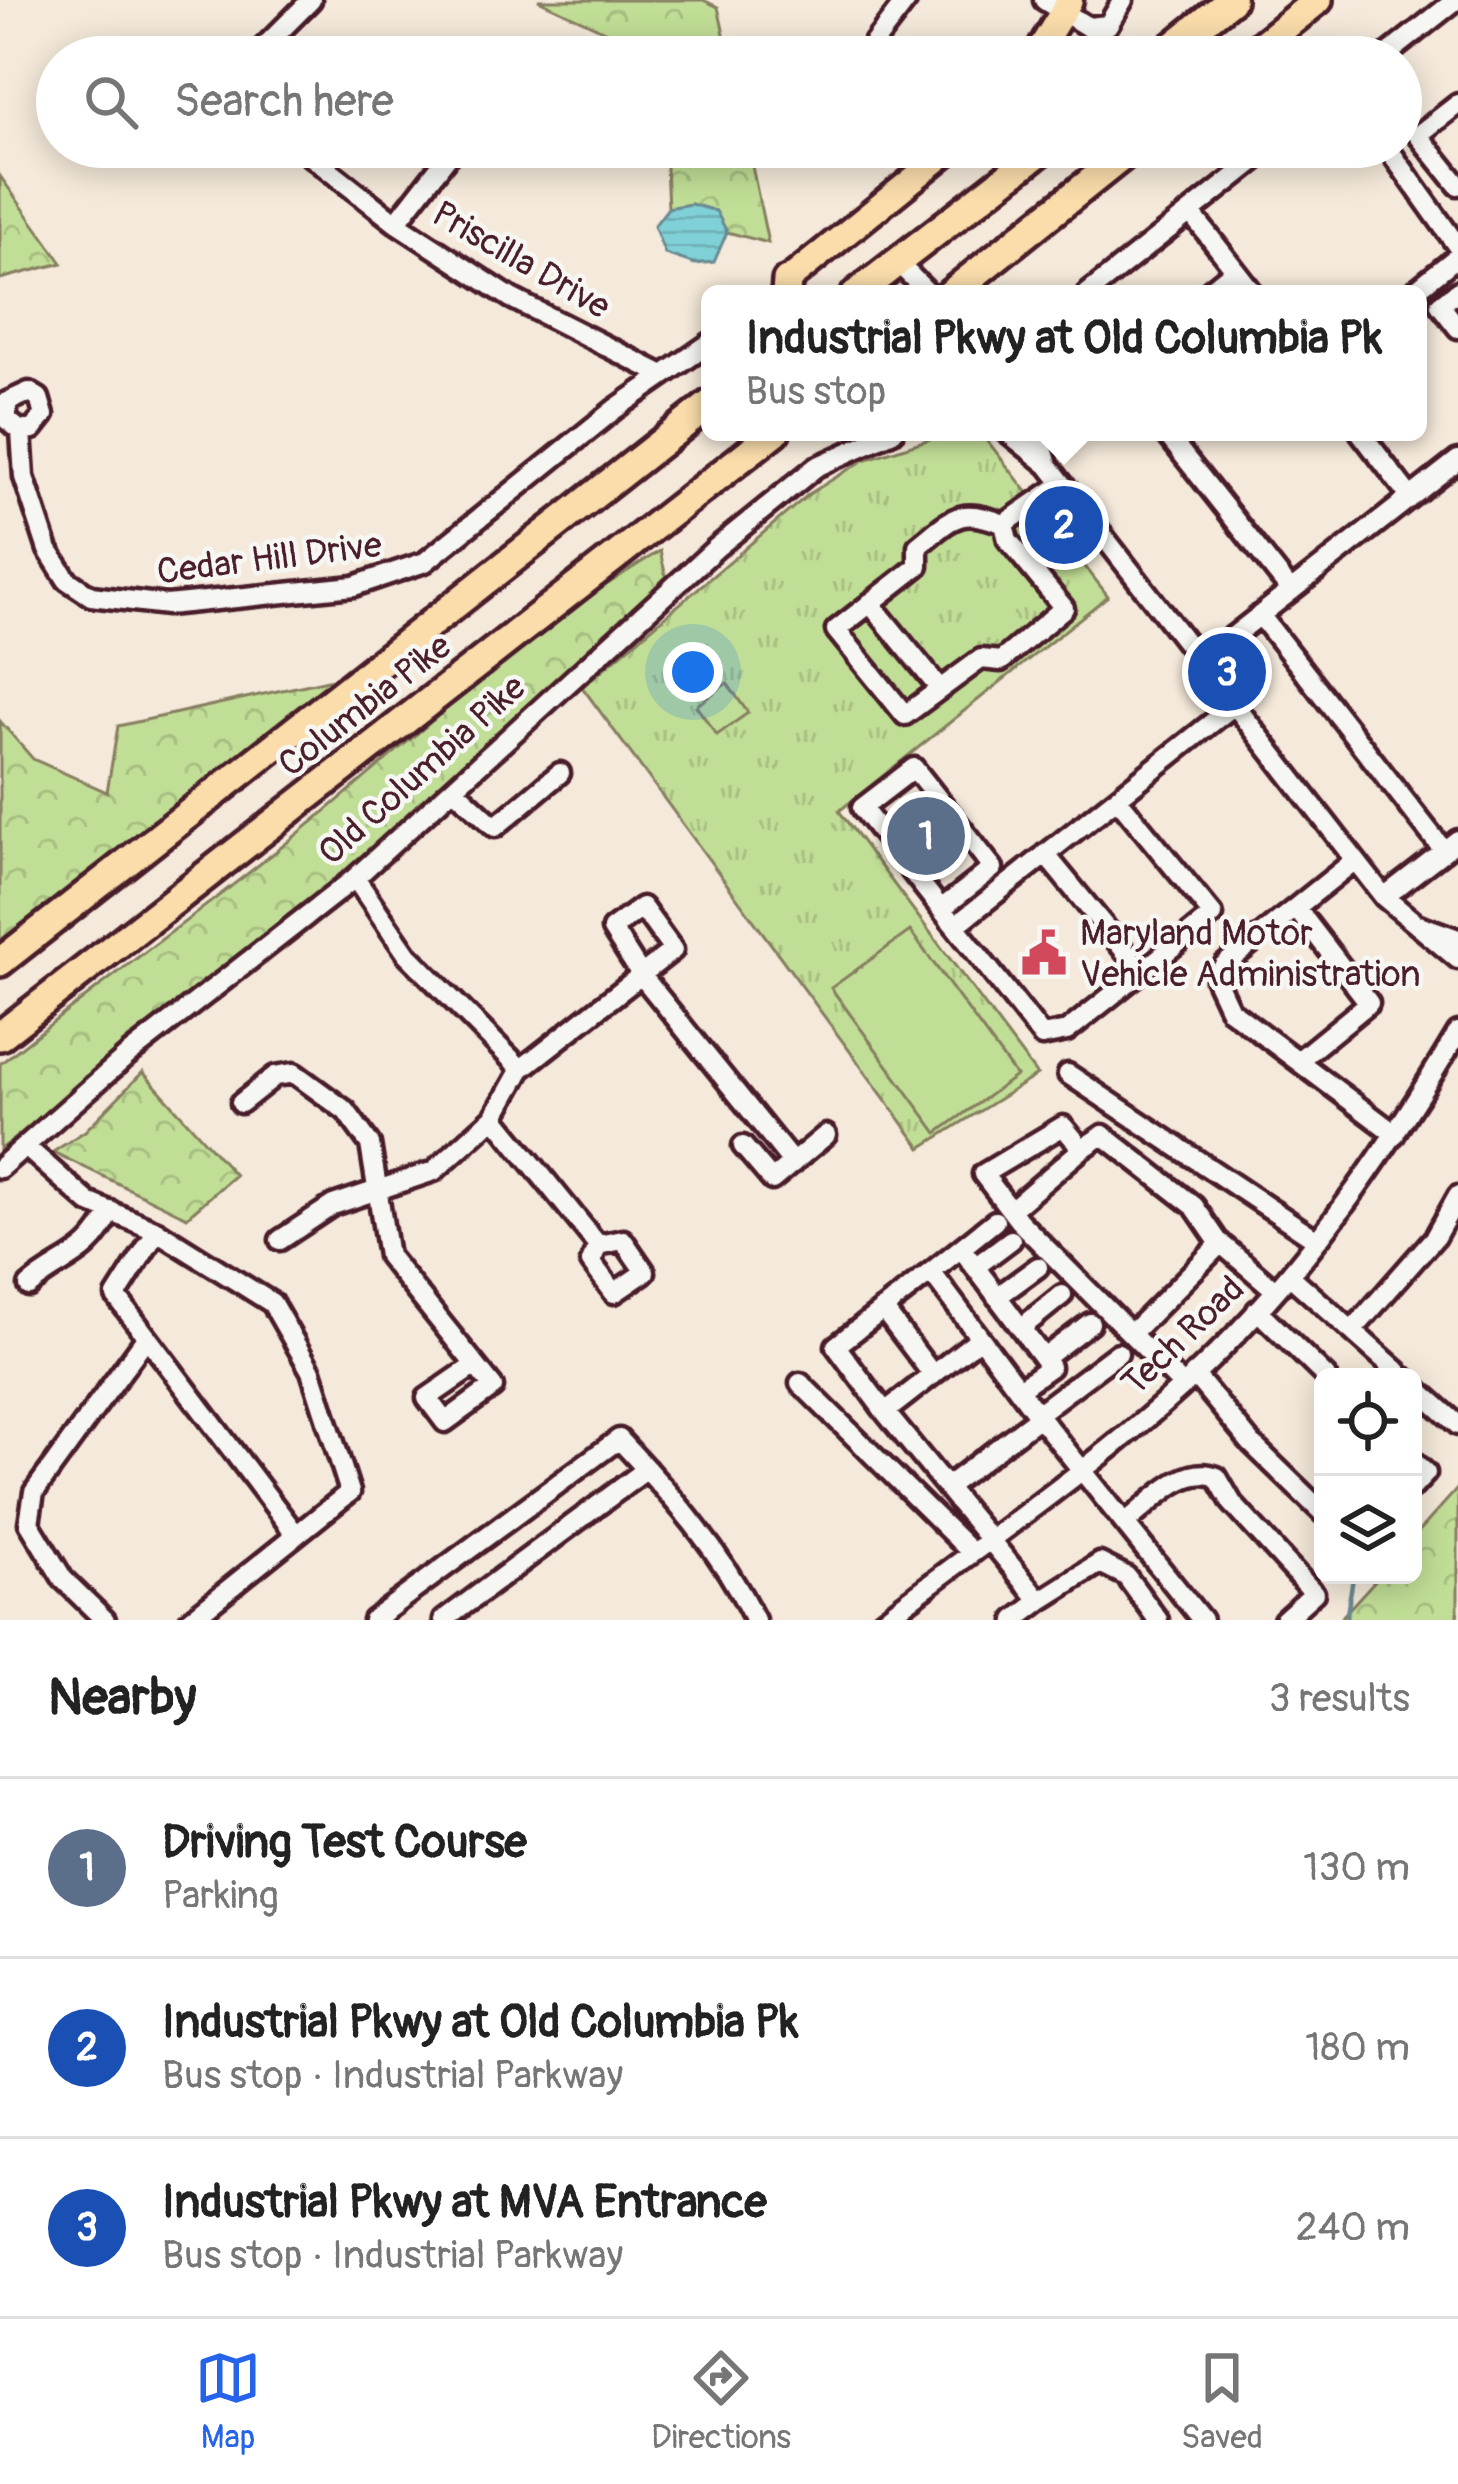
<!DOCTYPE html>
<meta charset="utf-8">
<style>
body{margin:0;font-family:Pangolin,sans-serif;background:#f2f2f2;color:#222}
.controls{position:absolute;right:36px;bottom:36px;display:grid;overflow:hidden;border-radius:18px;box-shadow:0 6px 30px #0003}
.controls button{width:108px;height:108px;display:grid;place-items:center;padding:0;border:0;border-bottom:3px solid #e0e0e0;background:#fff;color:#222;font:60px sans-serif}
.you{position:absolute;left:693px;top:672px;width:42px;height:42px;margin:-30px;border:9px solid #fff;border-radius:50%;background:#1a73e8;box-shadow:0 0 0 18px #1a73e833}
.badge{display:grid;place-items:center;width:78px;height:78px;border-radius:50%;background:#2563eb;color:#fff;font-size:39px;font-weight:700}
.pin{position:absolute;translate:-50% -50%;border:6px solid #fff;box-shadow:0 3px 12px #0006}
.popup{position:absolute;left:701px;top:285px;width:726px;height:156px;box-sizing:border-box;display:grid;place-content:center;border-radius:18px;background:#fff;filter:drop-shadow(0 3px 9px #0005);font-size:39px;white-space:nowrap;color:#767676}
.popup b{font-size:45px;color:#222}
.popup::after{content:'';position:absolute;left:50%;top:100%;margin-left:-24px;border:24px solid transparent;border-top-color:#fff}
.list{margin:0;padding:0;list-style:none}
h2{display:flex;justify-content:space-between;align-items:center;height:156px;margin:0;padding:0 48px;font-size:51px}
h2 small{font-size:39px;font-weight:400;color:#767676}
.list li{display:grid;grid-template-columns:78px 1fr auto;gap:36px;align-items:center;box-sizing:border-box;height:180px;padding:0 48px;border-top:3px solid #e0e0e0}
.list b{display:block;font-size:45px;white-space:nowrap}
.list p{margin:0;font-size:39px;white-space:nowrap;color:#767676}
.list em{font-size:39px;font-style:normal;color:#767676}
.icon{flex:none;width:66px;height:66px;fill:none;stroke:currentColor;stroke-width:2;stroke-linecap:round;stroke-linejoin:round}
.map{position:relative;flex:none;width:1458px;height:1620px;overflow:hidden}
.search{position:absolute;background:#fff;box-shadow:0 6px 30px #0003;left:36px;right:36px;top:36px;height:132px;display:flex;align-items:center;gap:30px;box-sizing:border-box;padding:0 42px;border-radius:66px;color:#767676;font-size:45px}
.sheet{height:696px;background:#fff}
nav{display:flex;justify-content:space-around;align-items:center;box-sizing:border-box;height:168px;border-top:3px solid #e0e0e0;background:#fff;font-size:33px;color:#767676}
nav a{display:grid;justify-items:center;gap:6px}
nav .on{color:#2563eb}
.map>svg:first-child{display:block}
.grass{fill:url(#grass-tufts);stroke:#867e60;stroke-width:3}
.forest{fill:url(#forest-crowns);stroke:#867e60;stroke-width:3}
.pitch{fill:#c1de96;stroke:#867e60;stroke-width:3}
.water{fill:url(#water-rules);stroke:#6a8a92;stroke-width:3}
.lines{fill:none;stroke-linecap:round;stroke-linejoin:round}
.stream{stroke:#6a8a92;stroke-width:4.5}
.minor-casing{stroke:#4a1f2b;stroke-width:27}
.major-casing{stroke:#4a1f2b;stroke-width:33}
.highway-casing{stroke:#4a1f2b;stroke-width:36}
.minor{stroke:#f6f6f2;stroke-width:18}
.major{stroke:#faddab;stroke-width:24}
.highway{stroke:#faddab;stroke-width:27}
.labels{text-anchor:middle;stroke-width:9;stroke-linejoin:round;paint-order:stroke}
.street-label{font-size:36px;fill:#4a1f2b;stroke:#f6f6f2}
.poi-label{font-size:36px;fill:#4a1f2b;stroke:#f6f6f2;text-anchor:start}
</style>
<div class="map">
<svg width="1458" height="1620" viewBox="0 0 1458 1620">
<defs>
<pattern id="grass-tufts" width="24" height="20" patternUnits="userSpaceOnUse" patternTransform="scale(3)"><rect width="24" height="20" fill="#c1de96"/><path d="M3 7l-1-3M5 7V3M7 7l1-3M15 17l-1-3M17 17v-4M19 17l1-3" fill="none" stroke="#a7be81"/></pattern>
<pattern id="forest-crowns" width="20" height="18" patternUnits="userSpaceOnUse" patternTransform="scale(3)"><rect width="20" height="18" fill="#c1de96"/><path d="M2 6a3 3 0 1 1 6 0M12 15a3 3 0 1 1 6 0" fill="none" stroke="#a7be81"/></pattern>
<pattern id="water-rules" width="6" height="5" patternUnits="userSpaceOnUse" patternTransform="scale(3)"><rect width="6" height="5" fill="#80d1d7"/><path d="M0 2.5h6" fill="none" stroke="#70b3b9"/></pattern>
</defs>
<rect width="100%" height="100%" fill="#f4e9da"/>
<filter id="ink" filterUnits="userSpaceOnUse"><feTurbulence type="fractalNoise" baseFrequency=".00833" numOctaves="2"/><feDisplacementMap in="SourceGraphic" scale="24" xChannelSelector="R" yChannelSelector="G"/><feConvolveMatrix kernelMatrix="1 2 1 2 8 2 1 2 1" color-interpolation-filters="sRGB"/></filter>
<g filter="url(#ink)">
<!-- grass -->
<path class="grass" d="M967,432l19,7 122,157 -269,215 198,264 -116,73 -339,-461 227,-193 55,-34 85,-27z"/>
<!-- forest -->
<path class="forest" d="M538,0h165l15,7 11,50h-68z
M665,147h83l20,96 -41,-11 -12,-21 -24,-7 -23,4z
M0,176l62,87 -62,16z
M660,551l6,26 -225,211 -127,109 -314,253v-86c93,-75 190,-144 284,-219 124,-99 239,-213 376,-294z
M337,678l-337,264v-221l33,38 74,33 11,-66z
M143,1072l92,103 -48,42 -134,-65 32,-21z
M1458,1488v132h-119l41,-45h33v-37z"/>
<!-- pitch -->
<path class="pitch" d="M727,683l21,30 -31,22 -21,-29z
M910,931l106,145 -79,57 -106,-145z"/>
<!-- water -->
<path class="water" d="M691,204l25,7 11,21 -13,30 -19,2 -30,-10 -11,-28 14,-18z"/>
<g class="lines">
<!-- stream -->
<path class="stream" d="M1346,1620l7,-42"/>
<!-- minor casing -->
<g class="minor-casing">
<path id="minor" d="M1044,0l44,27 20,-2 15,-25
M254,57l57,-57
M863,57l44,-57
M1384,57l72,-57
M1458,104l-40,31 40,50
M299,147l97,76 115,75 150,76
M1387,147l71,100
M1191,213l63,81
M396,223l59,-76
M898,263l31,31
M1458,291l-18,14 18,23
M1087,294l185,-147
M1205,294l30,-24
M1411,294l47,-38
M21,431l12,-2 11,-14 -5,-17 -10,-6 -22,10v18l14,11 3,46 24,73 19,30 24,16 76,9 187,-19 71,-24 190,-153 95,-66
M1007,432l41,33 336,432 74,62
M1038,432l10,33
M1165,432l126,159
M1360,432l50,65
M1004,524l4,16 56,68 -63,53 -20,-2 -76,56 -69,-85 82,-64v-20c35,-28 41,-40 86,-22l58,-40
M870,603l70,86
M1260,615l184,236
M1199,663l259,-203
M454,789l41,38 65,-54
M1117,798l96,117 -146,116 -25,5 -87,-110 278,-220
M1045,854l97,118
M1354,861l-130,104 -8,15 14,30 165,124
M355,878l52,76 114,115
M1384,897l74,-57
M1296,908l73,95 -71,58
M941,909l52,-41 -79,-100 -52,40 79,101 14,17
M1419,925l39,14
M1068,1074l249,166
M241,1103l34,-27 19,-3 52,38 24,33 18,112 105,131 -48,35 -18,-24 48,-33
M494,1117l104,128 25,-5 22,32 -31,21 -23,-31 7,-17
M743,1146l29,34 54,-45
M26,1147l62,55 69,29 115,72 39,68 39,121 -160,128
M1082,1149l21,-14 91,71 24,35 57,49
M0,1168l128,-113 227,-177 361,-330 100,-81 77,-35
M1011,1210l71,-61 -19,-23 -80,48 36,47 163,164
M995,1221l-64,51 106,142
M157,1231l-41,65 178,236
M280,1240l53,-35 101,-34 60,-54 27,-48 152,-119 -31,-43 -30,22 30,47 151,187
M961,1248l89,119 -31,22
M975,1267l36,-27
M1289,1275l115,102
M29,1286c32,-28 61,-28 82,-75
M997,1297l41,-30
M883,1309l50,66
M1257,1310l69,67
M1021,1328l41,-33
M1352,1331l83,-94 23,-41
M1132,1333l89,-90
M980,1338l-95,74 155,189 60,-38 26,13 32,44
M1118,1353l-81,61 165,206
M1044,1358l46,-35
M1194,1374l57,69 72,70
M800,1383l171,169
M1413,1385l45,40
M885,1412l-49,-66 95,-74
M1413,1461l13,12 -13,14
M948,1486l91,-69
M1125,1523c25,-19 59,-60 92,-46l15,26 82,90 -30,27
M105,1620l-42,-41 -34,-56 5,-31 112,-154
M373,1620l246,-181c53,57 101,110 136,181
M444,1620l203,-151
M883,1620c119,-92 250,-177 354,-287 87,-90 157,-194 221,-301
M1015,1620l25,-19"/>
</g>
<!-- major casing -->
<g class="major-casing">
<path id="major" d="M1035,57l35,-57
M787,281l166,-134"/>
</g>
<!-- highway casing -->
<g class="highway-casing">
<path id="highway" d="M1160,57l71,-57
M1247,57l71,-57
M786,294l1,-13
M856,294l190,-147
M950,294l184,-147
M0,962l710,-558
M0,1036l775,-604"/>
</g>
<!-- minor -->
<use href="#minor" class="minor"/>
<!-- major -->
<use href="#major" class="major"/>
<!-- highway -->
<use href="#highway" class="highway"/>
</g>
</g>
<!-- icons -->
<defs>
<g id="civic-bare" transform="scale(3.6)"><path d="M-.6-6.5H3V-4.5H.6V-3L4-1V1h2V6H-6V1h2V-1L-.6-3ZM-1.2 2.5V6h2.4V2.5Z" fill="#d1495b" stroke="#f6f6f2" stroke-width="2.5" paint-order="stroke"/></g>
</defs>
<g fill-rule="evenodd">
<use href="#civic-bare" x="1044" y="953"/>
</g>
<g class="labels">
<!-- street labels -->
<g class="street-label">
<text transform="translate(522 259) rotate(30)" y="13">Priscilla Drive</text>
<text transform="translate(269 557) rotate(-7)" y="13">Cedar Hill Drive</text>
<text transform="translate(364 704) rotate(-38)" y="13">Columbia Pike</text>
<text transform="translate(421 769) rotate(-42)" y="13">Old Columbia Pike</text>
<text transform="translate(1182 1335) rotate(-44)" y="13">Tech Road</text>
</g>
<!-- poi labels -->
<g class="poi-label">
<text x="1080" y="945">Maryland Motor<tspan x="1080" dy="41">Vehicle Administration</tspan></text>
</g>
</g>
</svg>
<div class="controls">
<button><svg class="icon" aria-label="locate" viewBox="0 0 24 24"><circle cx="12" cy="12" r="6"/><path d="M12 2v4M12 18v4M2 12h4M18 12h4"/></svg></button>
<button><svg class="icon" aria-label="layers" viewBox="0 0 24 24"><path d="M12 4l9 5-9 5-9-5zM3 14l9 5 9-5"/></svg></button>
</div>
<div class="you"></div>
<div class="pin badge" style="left:926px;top:836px;background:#5c6f8a">1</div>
<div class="pin badge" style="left:1064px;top:525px;background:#1a4fb4">2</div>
<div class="popup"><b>Industrial Pkwy at Old Columbia Pk</b>Bus stop</div>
<div class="pin badge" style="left:1227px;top:672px;background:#1a4fb4">3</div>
<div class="search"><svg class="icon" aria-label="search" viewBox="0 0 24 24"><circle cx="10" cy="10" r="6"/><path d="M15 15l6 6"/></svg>Search here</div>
</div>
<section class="sheet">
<h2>Nearby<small>3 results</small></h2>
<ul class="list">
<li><span class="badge" style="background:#5c6f8a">1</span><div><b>Driving Test Course</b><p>Parking</p></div><em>130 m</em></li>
<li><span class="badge" style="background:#1a4fb4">2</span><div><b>Industrial Pkwy at Old Columbia Pk</b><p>Bus stop · Industrial Parkway</p></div><em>180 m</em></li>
<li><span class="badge" style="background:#1a4fb4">3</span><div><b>Industrial Pkwy at MVA Entrance</b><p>Bus stop · Industrial Parkway</p></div><em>240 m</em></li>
</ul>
</section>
<nav>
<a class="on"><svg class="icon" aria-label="map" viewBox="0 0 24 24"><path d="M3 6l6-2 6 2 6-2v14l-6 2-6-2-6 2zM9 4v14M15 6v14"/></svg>Map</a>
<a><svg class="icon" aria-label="directions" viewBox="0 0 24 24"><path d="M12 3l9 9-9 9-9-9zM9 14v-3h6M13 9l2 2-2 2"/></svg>Directions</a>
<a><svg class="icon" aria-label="saved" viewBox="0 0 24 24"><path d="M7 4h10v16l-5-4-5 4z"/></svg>Saved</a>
</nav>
